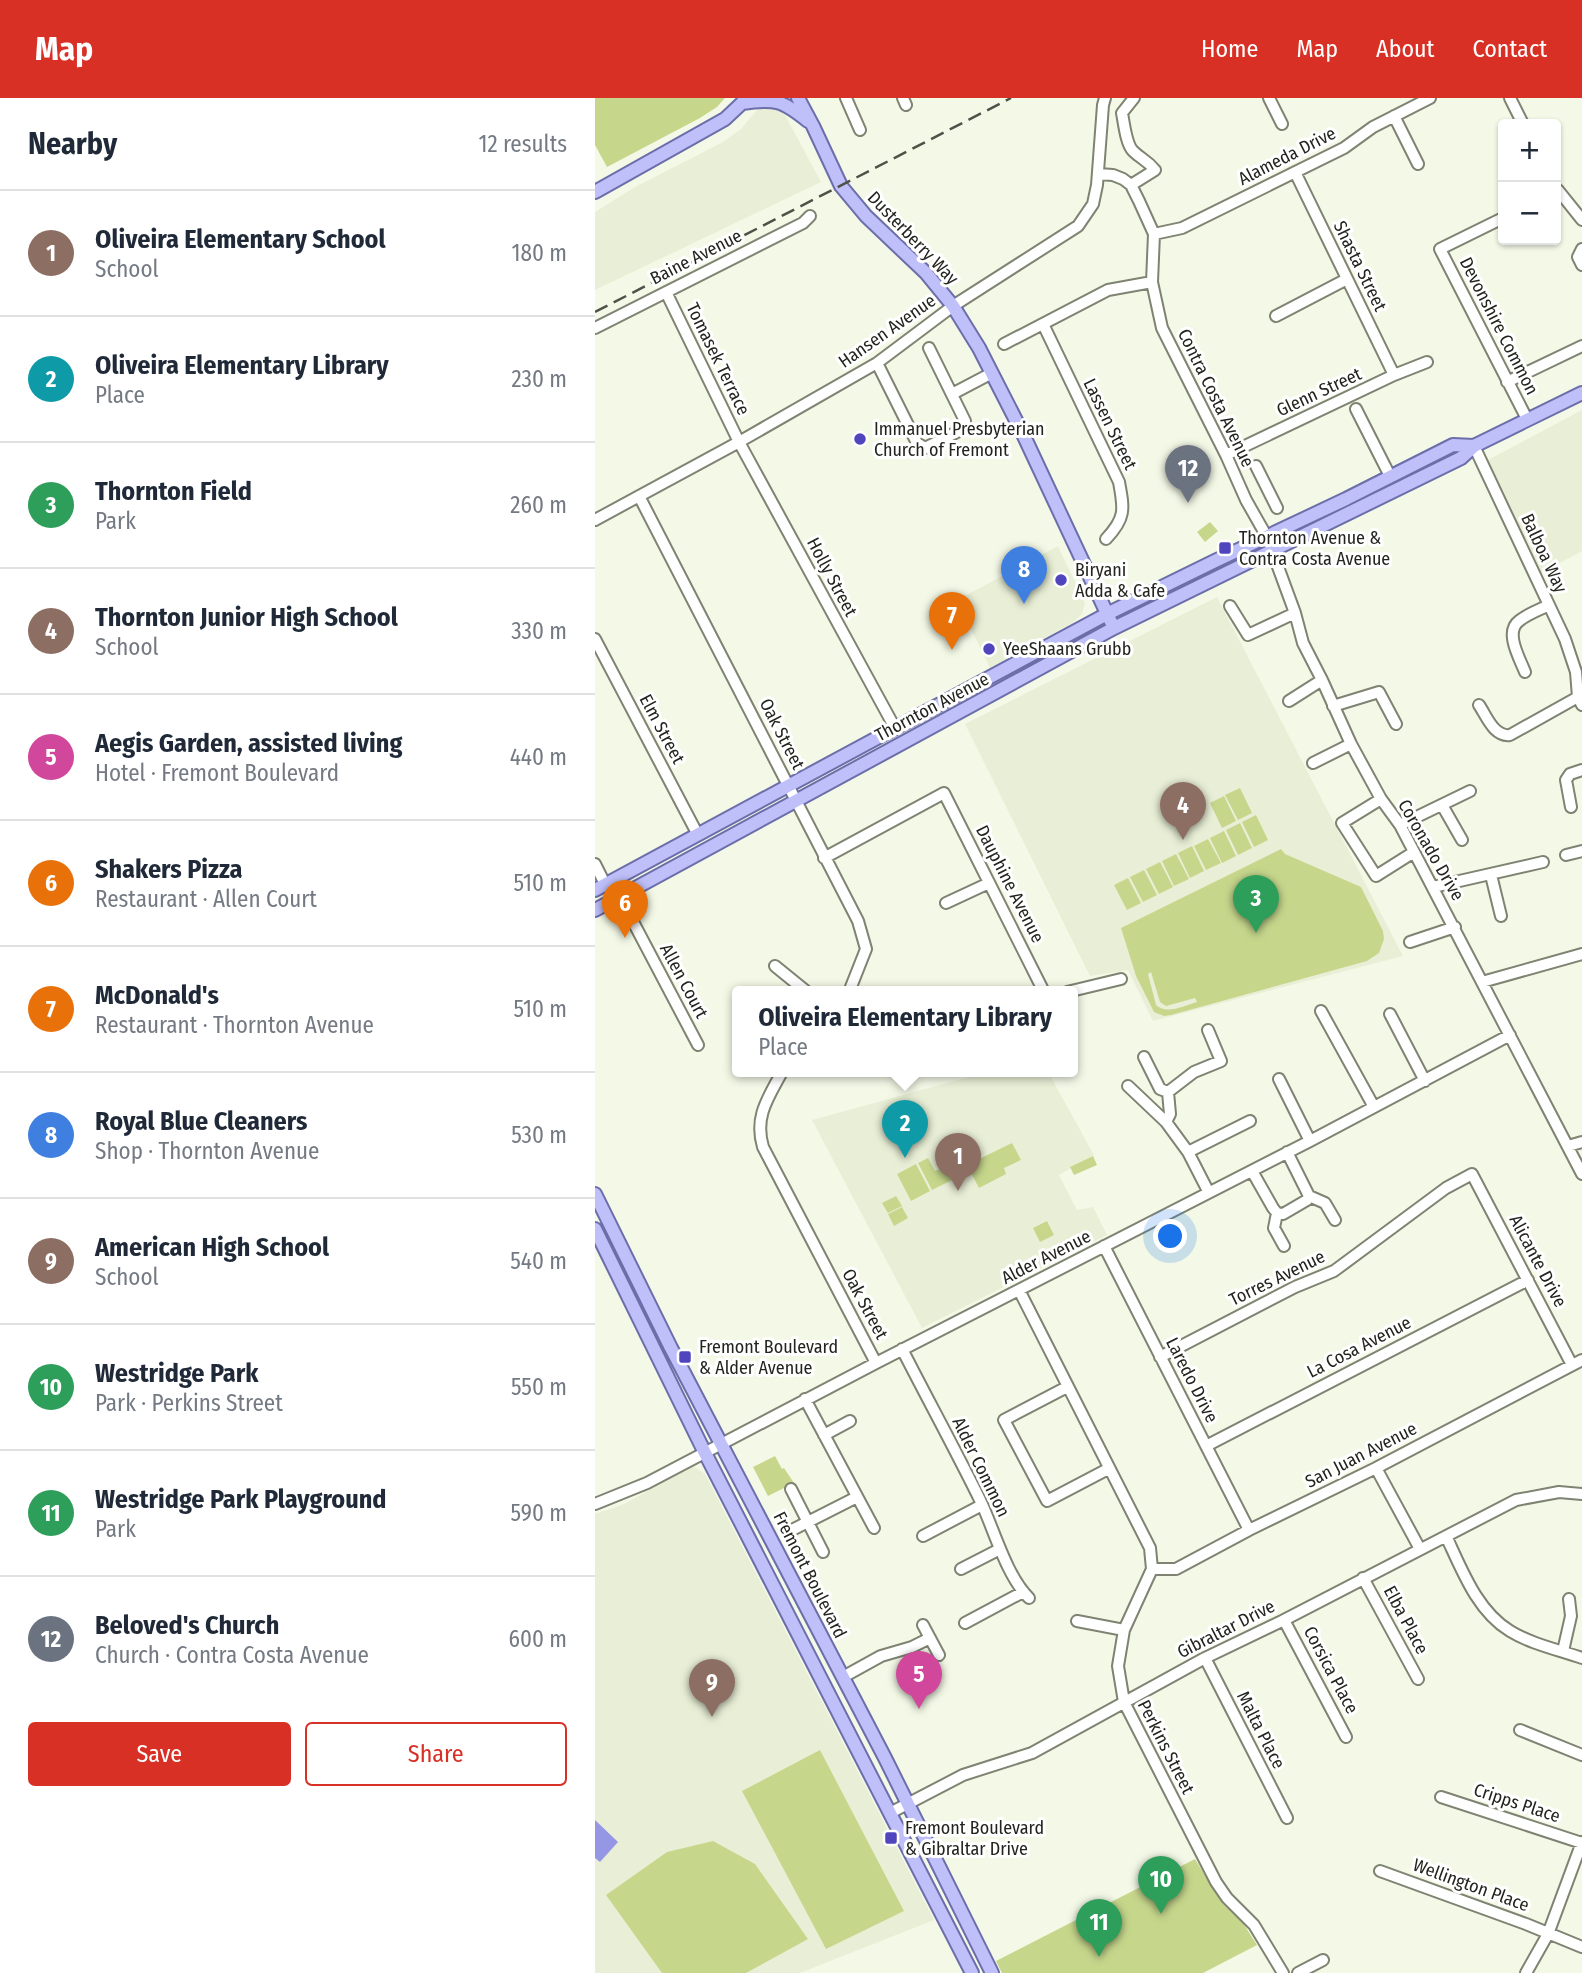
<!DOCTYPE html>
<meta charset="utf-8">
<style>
body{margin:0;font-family:"Fira Sans Condensed",sans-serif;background:#f2f2f3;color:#1f2937}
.controls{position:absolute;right:21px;top:21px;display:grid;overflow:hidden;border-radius:7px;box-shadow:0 2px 5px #0004}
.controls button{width:63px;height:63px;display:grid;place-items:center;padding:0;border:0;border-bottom:2px solid #e0e1e3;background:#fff;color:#1f2937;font:35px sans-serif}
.you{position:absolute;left:576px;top:1139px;width:24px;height:24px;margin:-18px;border:5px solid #fff;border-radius:50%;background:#1a73e8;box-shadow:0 0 0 10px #1a73e833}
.badge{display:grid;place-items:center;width:46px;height:46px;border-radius:50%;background:#d93025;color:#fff;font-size:23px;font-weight:700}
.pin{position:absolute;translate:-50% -58px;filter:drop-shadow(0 2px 4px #0008)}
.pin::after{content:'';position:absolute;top:37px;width:24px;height:21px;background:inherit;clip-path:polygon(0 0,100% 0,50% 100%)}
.popup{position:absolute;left:137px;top:888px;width:346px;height:91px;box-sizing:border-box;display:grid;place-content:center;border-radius:7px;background:#fff;filter:drop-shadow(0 2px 5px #0005);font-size:23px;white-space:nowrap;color:#747a83}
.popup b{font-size:26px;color:#1f2937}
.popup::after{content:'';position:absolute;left:50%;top:100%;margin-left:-14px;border:14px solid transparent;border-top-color:#fff}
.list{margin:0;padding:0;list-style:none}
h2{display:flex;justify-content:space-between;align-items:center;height:91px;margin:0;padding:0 28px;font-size:30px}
h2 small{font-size:23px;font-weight:400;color:#747a83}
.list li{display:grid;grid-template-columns:46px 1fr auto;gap:21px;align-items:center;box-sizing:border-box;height:126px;padding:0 28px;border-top:2px solid #e0e1e3}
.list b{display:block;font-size:26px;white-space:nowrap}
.list p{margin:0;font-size:23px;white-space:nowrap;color:#747a83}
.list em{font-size:23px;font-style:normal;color:#747a83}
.actions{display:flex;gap:14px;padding:21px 28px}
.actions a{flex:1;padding:16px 0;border:2px solid #d93025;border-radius:7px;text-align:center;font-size:24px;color:#d93025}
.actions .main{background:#d93025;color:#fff}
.map{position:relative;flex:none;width:987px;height:1875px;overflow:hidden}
header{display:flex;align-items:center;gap:42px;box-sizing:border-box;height:98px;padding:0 35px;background:#d93025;color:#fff}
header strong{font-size:33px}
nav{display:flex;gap:38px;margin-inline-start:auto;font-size:24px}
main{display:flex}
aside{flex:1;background:#fff}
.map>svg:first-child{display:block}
.built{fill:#e9efd6}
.green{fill:#c6d78c;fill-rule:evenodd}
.water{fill:#9597e4}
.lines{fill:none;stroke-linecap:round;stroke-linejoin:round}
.minor-casing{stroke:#7e8372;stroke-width:14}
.major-casing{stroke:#6c6eaa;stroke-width:16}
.minor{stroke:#fff;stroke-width:10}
.major{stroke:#bfc0fa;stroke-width:12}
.rail{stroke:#4f5148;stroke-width:2.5;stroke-dasharray:14 7;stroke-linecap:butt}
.poi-dot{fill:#5145bd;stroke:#fff;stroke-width:2.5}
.labels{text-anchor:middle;stroke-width:6;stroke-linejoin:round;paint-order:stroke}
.street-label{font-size:18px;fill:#23241e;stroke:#fff}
.poi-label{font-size:18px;fill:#23241e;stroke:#fff;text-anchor:start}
</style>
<header>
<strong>Map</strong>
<nav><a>Home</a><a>Map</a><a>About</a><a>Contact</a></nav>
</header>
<main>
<aside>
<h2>Nearby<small>12 results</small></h2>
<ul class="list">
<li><span class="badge" style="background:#8d6e63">1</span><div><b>Oliveira Elementary School</b><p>School</p></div><em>180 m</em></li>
<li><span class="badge" style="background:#0f9aa8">2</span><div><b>Oliveira Elementary Library</b><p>Place</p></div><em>230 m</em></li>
<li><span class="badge" style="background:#2e9e5b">3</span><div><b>Thornton Field</b><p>Park</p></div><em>260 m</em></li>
<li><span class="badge" style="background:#8d6e63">4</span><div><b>Thornton Junior High School</b><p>School</p></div><em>330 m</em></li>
<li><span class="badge" style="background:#d1479c">5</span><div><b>Aegis Garden, assisted living</b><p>Hotel · Fremont Boulevard</p></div><em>440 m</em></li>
<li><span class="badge" style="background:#e8710a">6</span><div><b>Shakers Pizza</b><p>Restaurant · Allen Court</p></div><em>510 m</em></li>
<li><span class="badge" style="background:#e8710a">7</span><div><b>McDonald's</b><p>Restaurant · Thornton Avenue</p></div><em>510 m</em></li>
<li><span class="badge" style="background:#3f7fe0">8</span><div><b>Royal Blue Cleaners</b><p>Shop · Thornton Avenue</p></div><em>530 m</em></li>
<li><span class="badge" style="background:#8d6e63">9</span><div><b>American High School</b><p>School</p></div><em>540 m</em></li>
<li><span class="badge" style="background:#2e9e5b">10</span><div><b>Westridge Park</b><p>Park · Perkins Street</p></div><em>550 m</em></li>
<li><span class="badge" style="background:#2e9e5b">11</span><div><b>Westridge Park Playground</b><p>Park</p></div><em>590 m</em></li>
<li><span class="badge" style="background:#6b7280">12</span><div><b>Beloved's Church</b><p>Church · Contra Costa Avenue</p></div><em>600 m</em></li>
</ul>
<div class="actions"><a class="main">Save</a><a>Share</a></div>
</aside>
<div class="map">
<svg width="987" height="1875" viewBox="0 0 987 1875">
<rect width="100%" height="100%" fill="#f4f9e7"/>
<!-- built -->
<path class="built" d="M171,8l13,2 5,5 37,69 -226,108v-78l40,-25 88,-45 18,-13 15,-18z
M987,312v141l-42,23 -52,-114z
M463,448l27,57 -3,11 -10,9 -82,45 -33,-68z
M622,499l186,359 -250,65 -25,-51 -38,6 -125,-252z
M392,974h61l46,83 -35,20 18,35 16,-3 14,28 -185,93 -110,-208z
M100,1369l10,7 229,446 -134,53h-205v-459l27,-9 68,-37z"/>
<!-- green -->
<path class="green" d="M0,0h130l-8,9 -17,11 -93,49 -12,-22z
M615,424l8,9 -13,11 -8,-10z
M645,690l12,25 -14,7 -13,-25z
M629,698l12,25 -14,7 -12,-25z
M661,717l12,25 -14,7 -12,-25z
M645,725l12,25 -14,7 -12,-25z
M629,733l12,25 -14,7 -12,-25z
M613,741l13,24 -15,7 -12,-24z
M597,748l12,25 -14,7 -12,-25z
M686,751l4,5 76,33 22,44 1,8 -5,14 -12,8 -196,54 -7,1 -10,-4 -18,-36 -15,-48zM556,874l9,30 6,4 29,-8 2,4c-13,4 -31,13 -41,3l-8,-31z
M581,756l13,25 -15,7 -12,-25z
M565,764l13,25 -14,7 -13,-25z
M549,772l13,25 -14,7 -13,-25z
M533,780l13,25 -14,7 -13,-25z
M417,1045l9,17 -17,8 2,6 -27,14 -12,-23z
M498,1058l4,9 -23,10 -4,-8z
M333,1060l7,13 10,-4 7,13 -20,10 -14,-27z
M321,1066l14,27 -19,10 -14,-27z
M301,1098l6,10 -14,7 -6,-10z
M307,1109l6,11 -14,8 -6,-12z
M452,1123l7,14 -14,7 -7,-14z
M180,1358l7,13 2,-1 10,15 -26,13 -15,-29z
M225,1652l84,161 -78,38 -84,-158z
M118,1743l42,23 53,75 -62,34h-84l-56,-78 61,-43z
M600,1761l28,45 20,19 14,22 -54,28h-201l-6,-12z"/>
<!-- water -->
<path class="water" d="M0,1722l23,22 -18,20 -5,-4z"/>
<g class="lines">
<!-- minor casing -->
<g class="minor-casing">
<path id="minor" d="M251,0l14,32
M308,0l3,7
M674,0l13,26
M915,0l13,26
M799,18l24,48
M700,74l99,203
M503,76l15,1 10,4 8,6 8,16 15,33 -2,48 10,46 64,127 20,45 21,37 28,76 8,30 19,37 29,64 30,55 19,26 182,349
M536,87l24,-15c-8,-10 -14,-11 -22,-19 -7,-7 -9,-28 -11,-38l12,-15
M961,93l2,-1 24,30
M908,120l-63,31 87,170
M559,136l28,-6 162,-80 29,-21 57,-29
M987,151l-4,8 4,8
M71,194l73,150 156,286
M681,218l71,-37
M448,226l76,158c5,27 7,36 -13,57
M0,230l208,-105 7,-7
M409,246l104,-54 44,-8
M282,265l40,80 8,5 36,-18 3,-4 1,-5 -36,-73
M912,284l75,-36
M357,296l40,-21
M761,311l34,67
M879,348l91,193 11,33 2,25 4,8
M631,357l168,-80 33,-13
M661,368l21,42
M44,398l219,425 8,28 -17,43
M0,422l144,-78 138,-79 76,-57 125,-80 15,-22 4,-19 6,-80 2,-7
M635,508l18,29 47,-22
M0,541l103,196
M930,574c-5,-13 -21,-40 -6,-51 8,-7 20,-11 30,-16
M694,603l33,-21
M884,607c8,12 15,32 31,30l68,-38
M738,608l46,-14 17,32
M718,665l38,-19
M786,701l-39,24 34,53 38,-24
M847,707l20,35
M976,709l-5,-27 4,-6 12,-4
M805,727l70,-34
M971,757l16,-4
M229,760l120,-65 100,199
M0,766l10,20
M896,777l10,41
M838,789l110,-25
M25,799l78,148
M351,805l43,-20
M815,844l45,-15
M180,868l32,26
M887,884l100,-28
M472,894l54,-13
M726,913l53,96
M795,916l35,67
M549,959l16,32 8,3
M187,974c-14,26 -28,45 -19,75l113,216
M684,981l31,62
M533,988l38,36 22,30 20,39
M571,1024l4,-8 -2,-22 26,-20 27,-11 -13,-31
M973,1048l14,-4
M593,1054l62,-31
M657,1073l21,37 4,5 6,1 24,-14 2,-4 -22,-44
M714,1098l16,7 10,17
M682,1115l-3,15 10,18
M509,1148l145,284
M424,1192l131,258 2,21 -28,61 -6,36 6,36 92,180 11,16 27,27 29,48
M307,1251c26,51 54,102 79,153 13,28 26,75 48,96
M565,1259l135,-70 39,-16 112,-83 26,-14 100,191
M472,1289l-63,33 43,81 61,-32
M210,1301l69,129
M229,1337l26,-14
M611,1348l322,-166
M781,1370l44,81
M196,1391l32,63
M0,1406l52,-21 229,-120 434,-222 200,-106
M197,1432l65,-33
M328,1438l59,-31
M851,1438c16,34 31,75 64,95 21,13 49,19 72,27
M366,1471l39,-20
M557,1471h24l73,-39 127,-62 206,-108
M768,1480l55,101
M689,1522l62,117
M482,1523l47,9
M370,1525l58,-31
M328,1527l16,30
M968,1553l8,-35 -2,-17
M610,1560l82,160
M248,1579l38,-21 31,-9 18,-9
M925,1632l62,25
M846,1699l141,46
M295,1715l73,-38 69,-22 173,-95 79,-38 232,-120 43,-8 23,2
M785,1773l146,53 56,23
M703,1875l25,-13
M931,1875l22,-39 34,-92"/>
</g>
<!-- major casing -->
<g class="major-casing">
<path id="major" d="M203,0l15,28 28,60 25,30 60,57 27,33 26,42 44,86 88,188
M147,5c33,-5 40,-3 66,18
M0,94l130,-73 17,-16 3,-5
M0,792l512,-276 108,-53 131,-62 107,-54 21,1
M0,812l519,-282 347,-170 13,-12 108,-53
M0,1096l76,154 214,410 107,215
M0,1131l109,222 268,522"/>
</g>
<!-- minor -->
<use href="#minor" class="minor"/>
<!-- major -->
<use href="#major" class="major"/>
<!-- rail -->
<path class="rail" d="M0,214l416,-214"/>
</g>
<!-- markers -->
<g class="poi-dot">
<circle cx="265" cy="341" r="7"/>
<rect x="623" y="443" width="14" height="14" rx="3.5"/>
<circle cx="466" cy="482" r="7"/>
<circle cx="394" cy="551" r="7"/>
<rect x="83" y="1252" width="14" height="14" rx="3.5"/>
<rect x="289" y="1733" width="14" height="14" rx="3.5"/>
</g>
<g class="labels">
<!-- street labels -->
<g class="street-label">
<text transform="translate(692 58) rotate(-27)" y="6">Alameda Drive</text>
<text transform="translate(318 140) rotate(46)" y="6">Dusterberry Way</text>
<text transform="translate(101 159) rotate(-27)" y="6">Baine Avenue</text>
<text transform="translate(765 168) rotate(64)" y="6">Shasta Street</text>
<text transform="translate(904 228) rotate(63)" y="6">Devonshire Common</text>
<text transform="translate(292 233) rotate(-35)" y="6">Hansen Avenue</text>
<text transform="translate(123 261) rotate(64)" y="6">Tomasek Terrace</text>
<text transform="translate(724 294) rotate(-25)" y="6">Glenn Street</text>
<text transform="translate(621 300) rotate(64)" y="6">Contra Costa Avenue</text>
<text transform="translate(515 326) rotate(64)" y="6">Lassen Street</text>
<text transform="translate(949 455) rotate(65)" y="6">Balboa Way</text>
<text transform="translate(237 479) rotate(62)" y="6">Holly Street</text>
<text transform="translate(337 609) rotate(-28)" y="6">Thornton Avenue</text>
<text transform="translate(67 631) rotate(62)" y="6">Elm Street</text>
<text transform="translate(187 636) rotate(63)" y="6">Oak Street</text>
<text transform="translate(836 752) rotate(60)" y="6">Coronado Drive</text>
<text transform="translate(415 786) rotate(63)" y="6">Dauphine Avenue</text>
<text transform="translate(89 883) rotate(62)" y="6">Allen Court</text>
<text transform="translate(451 1159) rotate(-27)" y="6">Alder Avenue</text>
<text transform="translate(943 1163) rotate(62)" y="6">Alicante Drive</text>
<text transform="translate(682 1180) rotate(-26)" y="6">Torres Avenue</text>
<text transform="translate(270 1206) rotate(62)" y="6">Oak Street</text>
<text transform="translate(764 1249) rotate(-27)" y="6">La Cosa Avenue</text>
<text transform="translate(597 1282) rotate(63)" y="6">Laredo Drive</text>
<text transform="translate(766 1357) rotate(-27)" y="6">San Juan Avenue</text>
<text transform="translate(386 1369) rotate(64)" y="6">Alder Common</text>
<text transform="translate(215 1477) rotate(63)" y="6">Fremont Boulevard</text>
<text transform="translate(811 1522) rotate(62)" y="6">Elba Place</text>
<text transform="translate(631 1531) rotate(-27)" y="6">Gibraltar Drive</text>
<text transform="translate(736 1572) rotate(62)" y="6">Corsica Place</text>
<text transform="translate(666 1632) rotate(63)" y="6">Malta Place</text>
<text transform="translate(571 1649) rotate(63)" y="6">Perkins Street</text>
<text transform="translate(922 1705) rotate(18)" y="6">Cripps Place</text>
<text transform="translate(876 1787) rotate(20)" y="6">Wellington Place</text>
</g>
<!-- poi labels -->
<g class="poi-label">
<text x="279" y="337">Immanuel Presbyterian<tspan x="279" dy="21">Church of Fremont</tspan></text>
<text x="644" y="446">Thornton Avenue &amp;<tspan x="644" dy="21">Contra Costa Avenue</tspan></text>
<text x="480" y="478">Biryani<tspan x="480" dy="21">Adda &amp; Cafe</tspan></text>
<text x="408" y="557">YeeShaans Grubb</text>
<text x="104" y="1255">Fremont Boulevard<tspan x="104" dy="21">&amp; Alder Avenue</tspan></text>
<text x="310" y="1736">Fremont Boulevard<tspan x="310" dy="21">&amp; Gibraltar Drive</tspan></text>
</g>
</g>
</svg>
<div class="controls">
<button>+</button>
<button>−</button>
</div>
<div class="you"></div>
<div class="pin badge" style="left:363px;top:1093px;background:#8d6e63">1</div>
<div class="pin badge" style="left:310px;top:1060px;background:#0f9aa8">2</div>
<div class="popup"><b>Oliveira Elementary Library</b>Place</div>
<div class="pin badge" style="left:661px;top:835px;background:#2e9e5b">3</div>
<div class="pin badge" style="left:588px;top:742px;background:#8d6e63">4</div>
<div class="pin badge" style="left:324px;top:1611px;background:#d1479c">5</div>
<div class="pin badge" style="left:30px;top:840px;background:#e8710a">6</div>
<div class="pin badge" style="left:357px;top:552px;background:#e8710a">7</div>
<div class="pin badge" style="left:429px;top:506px;background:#3f7fe0">8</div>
<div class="pin badge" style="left:117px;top:1619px;background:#8d6e63">9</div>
<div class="pin badge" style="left:566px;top:1816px;background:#2e9e5b">10</div>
<div class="pin badge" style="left:504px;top:1859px;background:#2e9e5b">11</div>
<div class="pin badge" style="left:593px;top:405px;background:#6b7280">12</div>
</div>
</main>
